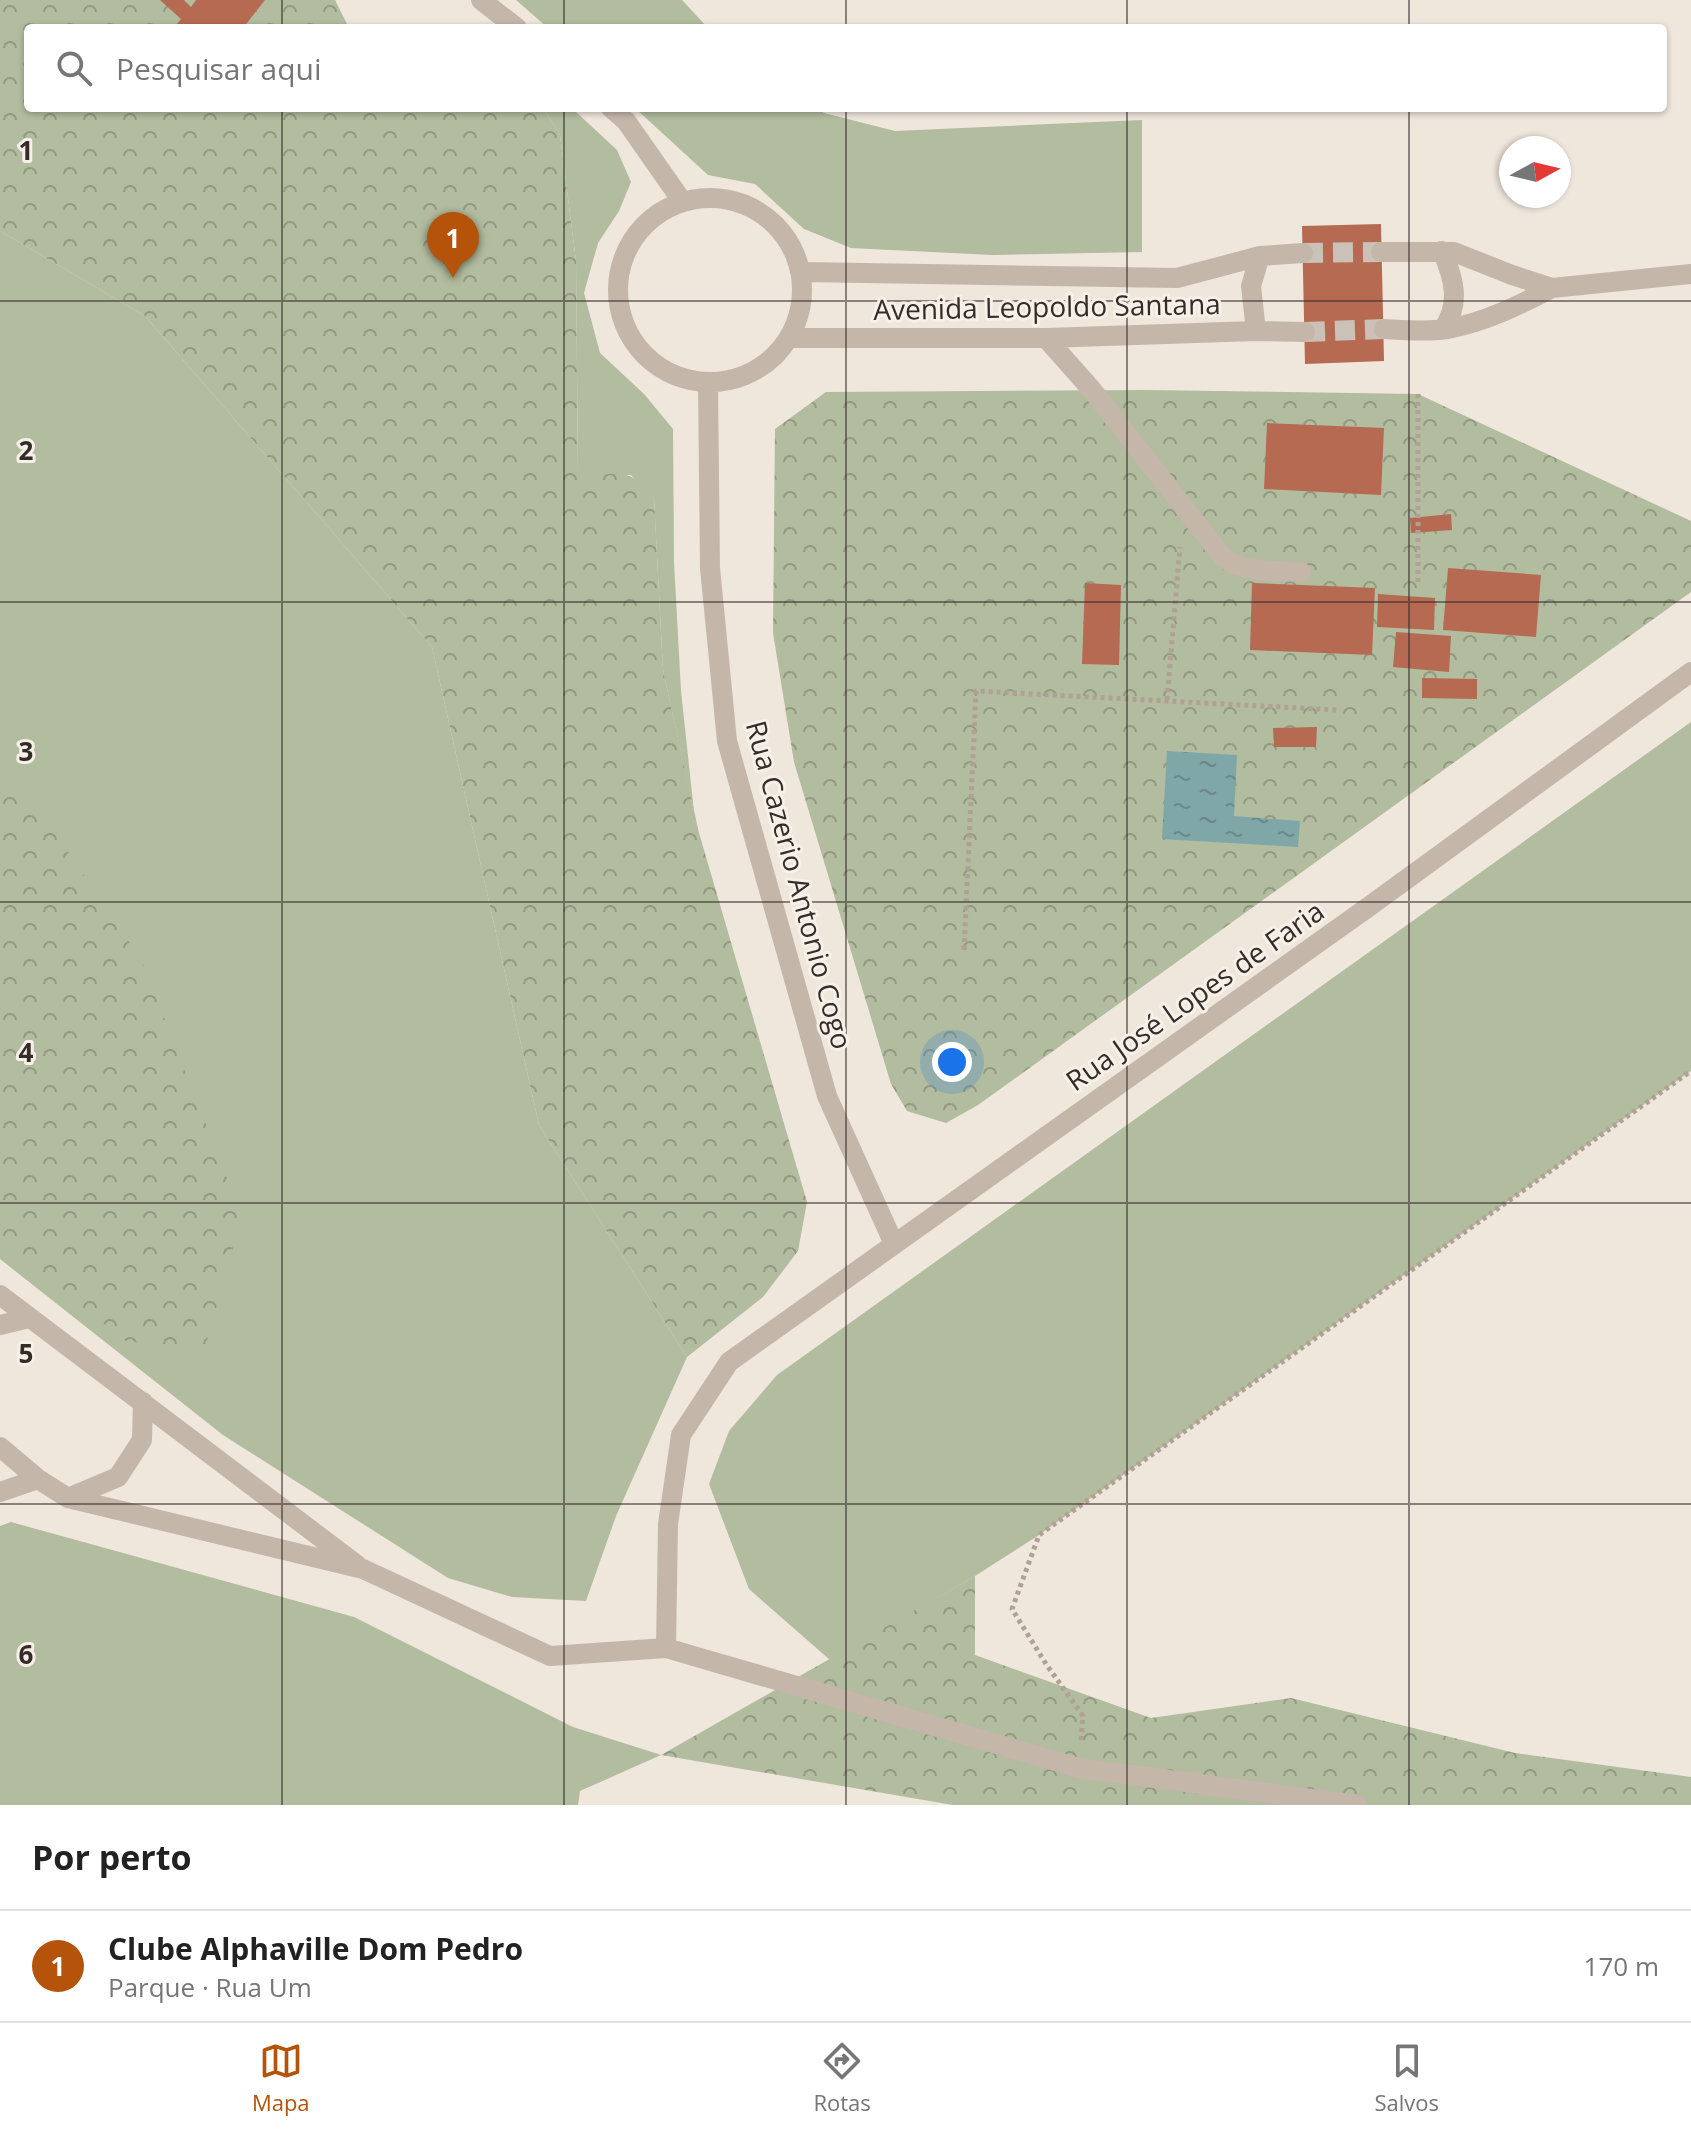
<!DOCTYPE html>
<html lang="pt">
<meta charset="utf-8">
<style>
body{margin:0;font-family:"Open Sans",sans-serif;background:#f6f6f6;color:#222}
.compass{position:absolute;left:1499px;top:136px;width:72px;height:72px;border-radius:50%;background:#fff;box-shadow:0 2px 6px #0004;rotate:82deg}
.you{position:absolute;left:952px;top:1062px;width:28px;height:28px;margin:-20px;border:6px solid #fff;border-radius:50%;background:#1a73e8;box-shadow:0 0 0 12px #1a73e833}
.badge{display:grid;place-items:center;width:52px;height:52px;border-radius:50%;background:#b45309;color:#fff;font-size:26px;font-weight:700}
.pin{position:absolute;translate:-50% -66px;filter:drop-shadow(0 2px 4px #0008)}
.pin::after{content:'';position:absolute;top:42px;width:28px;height:24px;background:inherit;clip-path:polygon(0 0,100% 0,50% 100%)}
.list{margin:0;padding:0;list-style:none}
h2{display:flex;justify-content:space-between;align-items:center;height:104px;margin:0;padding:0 32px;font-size:34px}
h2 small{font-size:26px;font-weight:400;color:#767676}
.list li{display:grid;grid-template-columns:52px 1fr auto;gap:24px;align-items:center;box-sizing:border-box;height:112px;padding:0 32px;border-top:2px solid #e0e0e0}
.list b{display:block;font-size:30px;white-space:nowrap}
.list p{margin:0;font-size:26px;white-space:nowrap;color:#767676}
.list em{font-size:26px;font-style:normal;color:#767676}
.icon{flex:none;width:44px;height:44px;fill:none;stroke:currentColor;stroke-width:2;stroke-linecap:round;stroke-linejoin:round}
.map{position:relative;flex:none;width:1691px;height:1805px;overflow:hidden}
.search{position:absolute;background:#fff;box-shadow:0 2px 6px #0004;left:24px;right:24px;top:24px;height:88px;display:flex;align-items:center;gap:20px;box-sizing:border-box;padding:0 28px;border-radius:8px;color:#767676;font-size:30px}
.sheet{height:216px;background:#fff}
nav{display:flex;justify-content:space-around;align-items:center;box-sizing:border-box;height:112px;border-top:2px solid #e0e0e0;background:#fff;font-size:22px;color:#767676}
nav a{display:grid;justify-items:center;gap:4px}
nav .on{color:#b45309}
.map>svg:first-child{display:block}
.grass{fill:#b2bc9e}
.forest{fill:url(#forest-crowns)}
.water{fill:url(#water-ripples)}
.building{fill:#b76a52}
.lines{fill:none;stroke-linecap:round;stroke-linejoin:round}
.minor-tunnel{stroke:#cac1b8;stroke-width:20;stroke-dasharray:20 10;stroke-linecap:butt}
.path{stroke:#b1a094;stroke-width:5;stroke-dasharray:4 4;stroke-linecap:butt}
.minor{stroke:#c5b6aa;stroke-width:20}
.grid{fill:none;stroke:#342c28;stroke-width:2;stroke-opacity:0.55}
.labels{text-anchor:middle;stroke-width:6;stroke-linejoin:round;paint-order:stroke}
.street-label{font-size:28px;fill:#342c28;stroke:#f7f0e8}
.grid-label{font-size:26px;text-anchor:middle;font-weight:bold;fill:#342c28;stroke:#f7f0e8;stroke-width:6;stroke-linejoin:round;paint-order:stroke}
</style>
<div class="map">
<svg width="1691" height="1805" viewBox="0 0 1691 1805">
<defs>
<pattern id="forest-crowns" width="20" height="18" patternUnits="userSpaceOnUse" patternTransform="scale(2)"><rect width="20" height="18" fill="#b2bc9e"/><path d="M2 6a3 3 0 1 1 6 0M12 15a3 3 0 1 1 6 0" fill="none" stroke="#929981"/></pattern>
<pattern id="water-ripples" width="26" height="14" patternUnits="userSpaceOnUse" patternTransform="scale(2)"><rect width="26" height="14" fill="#7fa7a8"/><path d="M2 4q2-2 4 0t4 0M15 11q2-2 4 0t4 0" fill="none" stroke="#698889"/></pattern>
</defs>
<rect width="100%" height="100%" fill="#efe6dc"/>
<!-- grass -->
<path class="grass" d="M516,0h166l26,28h-160z
M543,108h28l4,3 42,39 14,32 -12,29 -21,32 -14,50 16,60 44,41 29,35 1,133 7,129 13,121 -31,-142 -9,-172 -23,-23 -53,1 -2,-215 -16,-126z
M635,108h182l7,5 71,18 247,-11v132l-150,3 -141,-7 -47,-19 -49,-45 -47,-9z
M0,231l145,85 287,331 107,478 148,232 -71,159 -30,85 -74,-4 -64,-19 -225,-143 -223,-176z
M1691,722v349l-652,464 -64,41 -145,84 -81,-71 -40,-105 20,-53 48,-56z
M11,1522l343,95 219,110 88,28 -81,36 -2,14h-578v-279z"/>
<!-- forest -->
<path class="forest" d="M0,0h335l14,28h-321v80h515l17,27 16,126 2,214c36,1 53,-11 76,23l9,172 36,163 108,369 -9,49 -35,46 -76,60 -148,-232 -107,-478 -287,-331 -145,-85z
M1144,390l274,4 273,127v71l-713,513 -32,18 -39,-12 -16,-27 -97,-322 -21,-129 2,-204 51,-37z
M0,767l25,22 116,170 101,257 -38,135 -78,-10 -126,-98z
M975,1576v79l176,63 140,-20 224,55 176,24v28h-738l-292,-50z"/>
<!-- water -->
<path class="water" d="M1167,751l70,4 -3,61 66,5 -2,26 -136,-8z"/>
<!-- building -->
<path class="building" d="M160,0h24l7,7 5,-7h69l-22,28h-64l-3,-3 5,-6z
M1381,224l3,137 -79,3 -3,-138z
M1267,423l117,5 -3,67 -117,-6z
M1451,514l1,16 -41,3 -1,-15z
M1448,568l93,7 -5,62 -93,-7z
M1085,583l36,2 -2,80 -37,-1z
M1252,583l123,5 -3,67 -122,-5z
M1378,594l57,4 -1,32 -57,-3z
M1396,632l55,4 -2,36 -56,-5z
M1422,678l55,1v20l-55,-1z
M1317,727l-1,20h-42l-1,-19z"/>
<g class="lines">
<!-- minor-tunnel -->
<path class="minor-tunnel" d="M1303,253l78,-1
M1305,332l79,-3"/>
<!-- path -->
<path class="path" d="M1418,394v189
M1167,700l13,-153
M964,950l12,-259 361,19
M1081,1740l2,-24 -37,-52 -34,-55 27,-74 652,-464"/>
<!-- minor -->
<path class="minor" d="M481,0l36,28
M611,108l15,13 56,80
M618 290a92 92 0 1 1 184 0a92 92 0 1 1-184 0Z
M1442,251c12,27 19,53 1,78
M1381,252h73l58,23 40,13 139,-14
M802,272l375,6 83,-22 43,-3
M1384,329c20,1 43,3 63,0 36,-6 73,-24 105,-41
M1256,331l-5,-45 9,-30
M789,338h257l210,-7 49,1
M1046,338l46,52 131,167c21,17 52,13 78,15
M708,383l2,185 17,173 100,355 67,148
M0,1295l357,270
M0,1325l29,-7
M0,1447l38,32 30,19 295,71 187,87 116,-8 413,120 278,37
M0,1492l38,-13
M68,1498l50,-21 24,-37 1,-38
M666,1648l2,-124 13,-89 48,-73 638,-454 324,-236"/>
</g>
<!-- grid -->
<path class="grid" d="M282,0v28M564,0v28M846,0v28M1127,0v28M1409,0v28M282,108v1697M564,108v1697M846,108v1697M1127,108v1697M1409,108v1697M0,301h1691M0,602h1691M0,902h1691M0,1203h1691M0,1504h1691"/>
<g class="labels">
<!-- street labels -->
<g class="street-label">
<text transform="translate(1047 307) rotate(-1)" y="10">Avenida Leopoldo Santana</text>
<text transform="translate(799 885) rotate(75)" y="10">Rua Cazerio Antonio Cogo</text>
<text transform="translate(1195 996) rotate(-35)" y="10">Rua José Lopes de Faria</text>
</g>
</g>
<g class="grid-label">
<text x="26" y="160">1</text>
<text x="26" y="460">2</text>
<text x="26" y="761">3</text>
<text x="26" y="1062">4</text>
<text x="26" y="1363">5</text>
<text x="26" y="1664">6</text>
</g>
</svg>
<svg class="compass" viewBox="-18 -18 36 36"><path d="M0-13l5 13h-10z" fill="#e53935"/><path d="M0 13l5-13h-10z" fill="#767676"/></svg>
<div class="you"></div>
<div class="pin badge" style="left:453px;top:278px">1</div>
<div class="search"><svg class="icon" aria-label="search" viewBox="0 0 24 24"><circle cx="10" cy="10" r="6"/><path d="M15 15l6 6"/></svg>Pesquisar aqui</div>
</div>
<section class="sheet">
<h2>Por perto<small></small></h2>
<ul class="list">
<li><span class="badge">1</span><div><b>Clube Alphaville Dom Pedro</b><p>Parque · Rua Um</p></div><em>170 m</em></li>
</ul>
</section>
<nav>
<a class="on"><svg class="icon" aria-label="map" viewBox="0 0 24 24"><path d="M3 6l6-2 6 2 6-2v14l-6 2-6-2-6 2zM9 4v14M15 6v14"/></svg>Mapa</a>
<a><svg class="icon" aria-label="directions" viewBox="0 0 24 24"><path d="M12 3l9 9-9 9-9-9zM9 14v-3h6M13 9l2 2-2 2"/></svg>Rotas</a>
<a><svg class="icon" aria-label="saved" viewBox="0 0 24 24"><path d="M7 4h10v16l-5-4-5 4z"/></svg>Salvos</a>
</nav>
